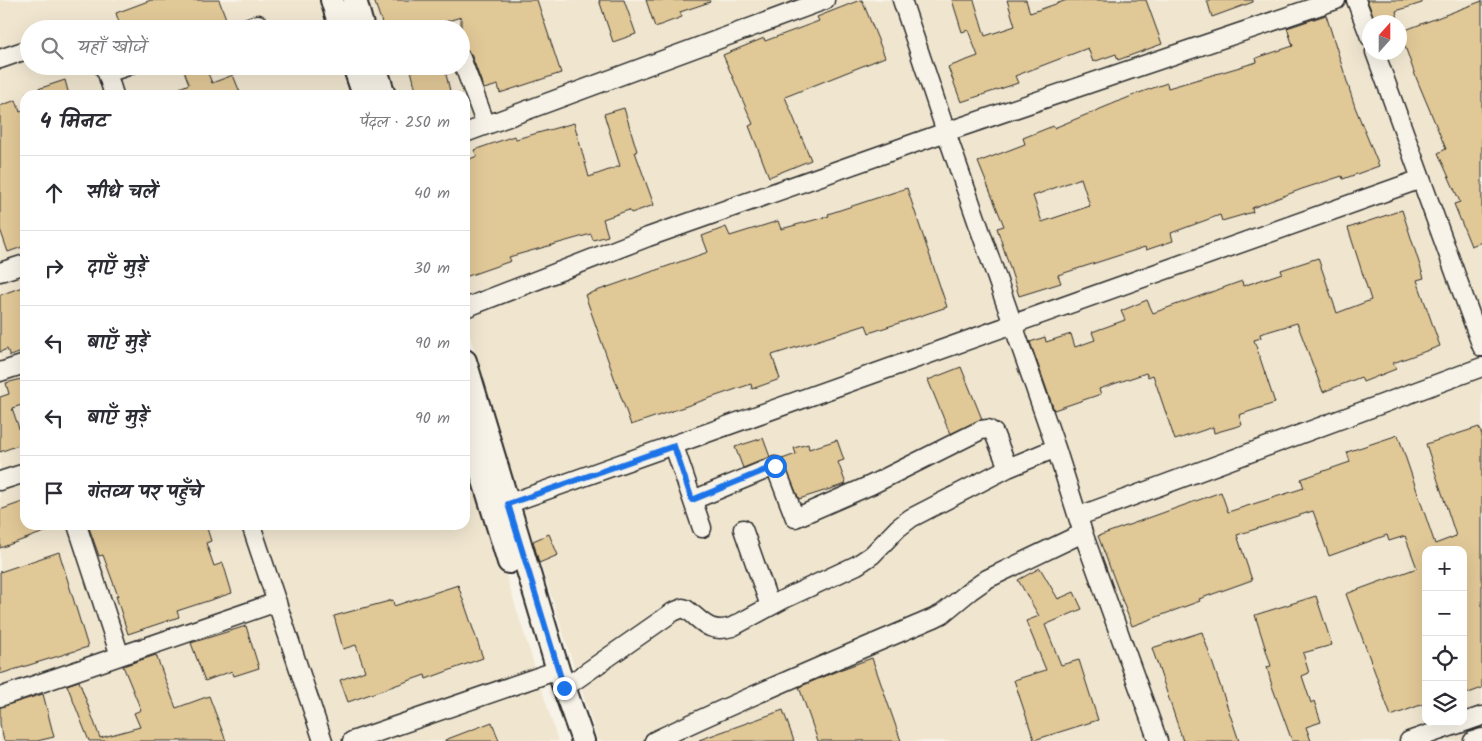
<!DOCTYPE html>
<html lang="hi">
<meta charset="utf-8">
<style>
body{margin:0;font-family:Kalam,"Playpen Sans Deva",sans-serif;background:#f7f7f7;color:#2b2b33}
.controls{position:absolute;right:15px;bottom:15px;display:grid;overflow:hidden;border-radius:10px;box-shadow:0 5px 20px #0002}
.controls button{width:45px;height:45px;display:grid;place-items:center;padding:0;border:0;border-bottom:1px solid #e1e1e2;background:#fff;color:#2b2b33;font:25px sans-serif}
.compass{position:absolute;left:1362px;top:15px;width:45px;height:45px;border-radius:50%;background:#fff;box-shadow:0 5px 20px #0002;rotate:21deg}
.stop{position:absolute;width:15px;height:15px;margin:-11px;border:4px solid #1a73e8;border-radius:50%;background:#fff}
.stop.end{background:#1a73e8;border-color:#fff;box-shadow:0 1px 5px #0008}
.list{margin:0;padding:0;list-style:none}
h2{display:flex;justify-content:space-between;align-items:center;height:65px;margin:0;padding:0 20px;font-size:21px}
h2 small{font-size:16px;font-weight:400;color:#7c7c81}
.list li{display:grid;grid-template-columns:32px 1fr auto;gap:15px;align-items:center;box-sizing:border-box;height:75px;padding:0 20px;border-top:1px solid #e1e1e2}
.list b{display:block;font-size:19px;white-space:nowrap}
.list em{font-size:16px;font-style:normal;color:#7c7c81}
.icon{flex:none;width:28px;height:28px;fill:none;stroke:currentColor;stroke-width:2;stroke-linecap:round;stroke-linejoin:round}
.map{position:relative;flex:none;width:1482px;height:741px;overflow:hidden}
.search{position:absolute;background:#fff;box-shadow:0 5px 20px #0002;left:20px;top:20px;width:450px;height:55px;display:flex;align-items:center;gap:12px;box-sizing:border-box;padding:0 18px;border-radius:28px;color:#7c7c81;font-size:19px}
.panel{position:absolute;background:#fff;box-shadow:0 5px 20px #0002;left:20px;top:90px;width:450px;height:440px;border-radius:15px}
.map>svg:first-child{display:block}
.built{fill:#f0e6d0;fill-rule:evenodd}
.building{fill:#e1c897;stroke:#2b2b2b;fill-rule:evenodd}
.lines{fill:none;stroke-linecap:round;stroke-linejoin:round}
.minor-casing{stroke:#2b2b2b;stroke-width:21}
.major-casing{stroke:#2b2b2b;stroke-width:26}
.minor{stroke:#f7f3e8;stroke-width:18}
.major{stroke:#f7f3e8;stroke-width:22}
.route{stroke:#1a73e8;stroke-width:6}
</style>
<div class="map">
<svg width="1482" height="741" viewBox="0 0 1482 741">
<rect width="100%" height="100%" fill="#f7f3e8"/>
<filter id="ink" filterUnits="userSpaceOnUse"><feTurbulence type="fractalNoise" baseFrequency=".02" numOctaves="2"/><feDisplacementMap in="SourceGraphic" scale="10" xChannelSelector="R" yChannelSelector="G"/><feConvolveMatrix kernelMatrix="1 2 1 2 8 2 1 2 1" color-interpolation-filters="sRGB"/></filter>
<g filter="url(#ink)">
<!-- built -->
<path class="built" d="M0,0h325l9,29h-305v37h317l9,29h-330v430h440v-80l93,296h-558z
M367,0h1115v741h-884l-68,-210 -65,-211v-225h-69l-9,-29h74v-37h-85zM1370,22h30v30h-30zM1426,550h37v172h-37z"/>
<!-- building -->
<path class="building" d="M151,0h68l11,29h-109l-5,-16z
M374,0h163l24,73 -61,20 -2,-8 -14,4 -13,-35 -8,-6 -2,-6v-25l-40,12h-37z
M599,0h25l12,34 -23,8z
M646,0h63l1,2 -30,10 2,5 -27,10z
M860,0h2l23,57 -100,40 26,63 -42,17 -20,-51 4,-2 -30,-69 41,-17 1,3 54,-20 -2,-4z
M952,0h22l11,36 30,-10 -8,-26h19l4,13 37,-13h79l16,44 -44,16 -2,-6 -23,8 -5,-14 -73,28 3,7 -57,19 -13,-35 30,-11 -10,-26 -6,2z
M1207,0h46v2l-41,15z
M1367,0h55v3l-26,8 3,11h-23z
M1482,1v241l-11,4 -17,-42 6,-2 -22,-49 8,-4 -31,-74 -15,-43z
M1326,15l29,92 24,59 -36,13 -1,-3 -40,13 -50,19 1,4 -31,9 -2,-6 -49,18 2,8 -27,9 -1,-3 -87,28 3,8 -42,13 -22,-68 7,-2 -26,-64 47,-18 -2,-6 30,-12 1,2 85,-35 28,-10 1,5 89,-26 -1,-4 37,-12 -6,-18zM1081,178l9,28 -48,16 -9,-26z
M196,66h9l7,17 21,-8 8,20h-78l26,-11 -5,-13z
M410,66h34l7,29h-34z
M65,80l4,15h-43v-2z
M16,100l4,12 5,-2v136l-17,6 -8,-23v-123z
M624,108l13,43 -2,1 19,53 -23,8 -2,-3 -26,9 5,17 -15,4 -2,-6 -39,11 -43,12 2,4 -46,16v-116l12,-5 -3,-6 40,-14 2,3 58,-16 15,54 31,-11 -16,-52z
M907,188l40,119 -78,26 -3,-8 -94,30 8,24 -28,10 -1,-5 -120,41 -46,-130 123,-43 -6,-16 24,-9 4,9 48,-15 3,8 48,-13 -1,-2z
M1402,210l22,68 -7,2 23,66 -47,17 3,6 -33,13 -2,-5 -38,15 -26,-69 -37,11 1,4 -7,2 21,63 -36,12 3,10 -28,8 -1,-6 -38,13 -22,-65 -5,2 -2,-4 -47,16 2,5 -47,16 -24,-68 15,-5 1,5 25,-8 4,13 20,-7 -3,-8 33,-12 -4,-9 26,-11 6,13 89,-32 1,5 39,-13 -1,-3 37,-12 19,55 34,-13 -23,-72z
M25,286v65l-15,5 -3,-7 -7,3v-57z
M961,367l21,52 -32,15 -22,-54z
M25,378v26l-13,4 12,35 -24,9v-55l9,-3 -3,-11z
M1479,427l3,8v253l-16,6 -3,-8v-136h-37v153l-35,13 -45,-122 71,-26 -12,-32 -16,5 -2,-6 -58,21 -16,-45 -76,24 15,45 -53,19 1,2 -68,25 -34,-90 123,-44 7,20 76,-24 -3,-9 49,-17 -3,-10 51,-17 37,109 21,-8 -30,-92z
M763,438l7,19 -27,11 -8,-21z
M837,440l7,20 -6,2 8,22 -47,15 -17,-40 14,-5 -2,-6 14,-4 1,5z
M25,501v24h36v1l-61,22v-38z
M88,525h118l5,16 -5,2 8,23 9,-3 9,30 -55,18 2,6 -51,17 -12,-38h2l-15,-41 -4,1z
M549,534l9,21 -19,8 -6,-22z
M59,552l29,95 -88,27v-102z
M1040,568l18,31 16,-7 8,17 -37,16 16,40 18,-5 19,60 -64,20 -20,-60 32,-10 -20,-49 13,-5 -21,-36z
M458,585l25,73 -57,21 -1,-4 -77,27 -8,-22 25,-9 -9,-26 -13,4 -9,-33 59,-16 1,6z
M1316,596l16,49 -29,8 6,20 -7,3 9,27 3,-2 7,21 -15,5 5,14h-19l-20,-55 -5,-19 4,-1 -16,-51z
M246,626l13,42 -25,8 -2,-5 -27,10 -14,-38z
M1202,632l37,109h-56l-31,-93z
M156,655l20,53 33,-12 17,45h-137l-22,-56 12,-4 21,57 40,-11 -6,-14 7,-3 -18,-44z
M872,658l29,83h-83l-19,-54 43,-18z
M43,694l11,43 -17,4h-33l-4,-17v-17z
M783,710l11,31h-94l-1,-1z
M492,722l7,19h-54v-1z"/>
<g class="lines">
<!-- minor casing -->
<g class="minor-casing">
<path id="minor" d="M902,0l44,132 110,316 27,85 75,208
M1356,0l14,37
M244,29l14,-5
M1375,52l107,295
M461,58l25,67
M0,59l29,-10
M103,66l4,7 7,22
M107,73l21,-7
M465,133l360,-133
M0,272l25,-8
M465,308l183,-71 298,-105 390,-132
M0,372l25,-8
M674,446l28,82
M0,481l25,-8
M693,500l82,-34 20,52 76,-33 110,-55 7,-1 6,4 14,35
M496,508l925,-329
M1079,516l403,-149
M77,525l43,131
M251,525l72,216
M743,529l27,77
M564,688l109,-76 10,-4 3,1c17,12 22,25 46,18l52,-28 73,-34 15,-10 26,-27 13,-10 97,-50 48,-20
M0,697l277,-95
M352,741l206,-71
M654,741c92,-44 186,-83 280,-123l8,-4 28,-23 17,-12 96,-46
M1409,741l73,-25
M1473,741l9,-3"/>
</g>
<!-- major casing -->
<g class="major-casing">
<path id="major" d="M332,0l9,29
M355,0l8,29
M354,66l10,29
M375,66l9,29
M465,361l93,309 25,71
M465,419l44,143"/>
</g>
<!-- minor -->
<use href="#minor" class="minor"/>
<!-- major -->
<use href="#major" class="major"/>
</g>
</g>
<g class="lines" filter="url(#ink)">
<!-- route -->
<path class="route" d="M564,688l-56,-184 166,-58 18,54 83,-34"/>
</g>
</svg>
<div class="controls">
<button>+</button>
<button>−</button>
<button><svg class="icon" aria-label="locate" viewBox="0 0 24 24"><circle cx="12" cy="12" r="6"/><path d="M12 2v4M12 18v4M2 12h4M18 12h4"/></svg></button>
<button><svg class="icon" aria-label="layers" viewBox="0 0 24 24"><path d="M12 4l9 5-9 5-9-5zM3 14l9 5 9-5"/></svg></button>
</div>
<svg class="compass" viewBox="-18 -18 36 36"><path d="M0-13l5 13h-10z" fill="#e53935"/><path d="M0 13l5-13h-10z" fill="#7c7c81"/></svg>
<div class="stop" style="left:775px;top:466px"></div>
<div class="stop end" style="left:564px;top:688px"></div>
<div class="search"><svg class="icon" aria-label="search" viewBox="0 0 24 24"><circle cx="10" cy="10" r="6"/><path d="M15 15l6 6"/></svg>यहाँ खोजें</div>
<section class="panel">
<h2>4 मिनट<small>पैदल · 250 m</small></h2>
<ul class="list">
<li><svg class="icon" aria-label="ahead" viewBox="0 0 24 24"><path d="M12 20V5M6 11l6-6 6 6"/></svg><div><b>सीधे चलें</b></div><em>40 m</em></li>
<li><svg class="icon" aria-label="right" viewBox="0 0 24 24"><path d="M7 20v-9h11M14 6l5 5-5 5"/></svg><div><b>दाएँ मुड़ें</b></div><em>30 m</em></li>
<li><svg class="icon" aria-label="left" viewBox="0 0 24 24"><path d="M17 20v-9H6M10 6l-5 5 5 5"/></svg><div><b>बाएँ मुड़ें</b></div><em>90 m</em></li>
<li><svg class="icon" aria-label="left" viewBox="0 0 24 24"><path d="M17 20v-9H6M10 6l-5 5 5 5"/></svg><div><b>बाएँ मुड़ें</b></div><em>90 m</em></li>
<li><svg class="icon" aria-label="arrive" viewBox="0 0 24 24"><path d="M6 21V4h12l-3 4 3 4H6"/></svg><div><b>गंतव्य पर पहुँचे</b></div></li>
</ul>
</section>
</div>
